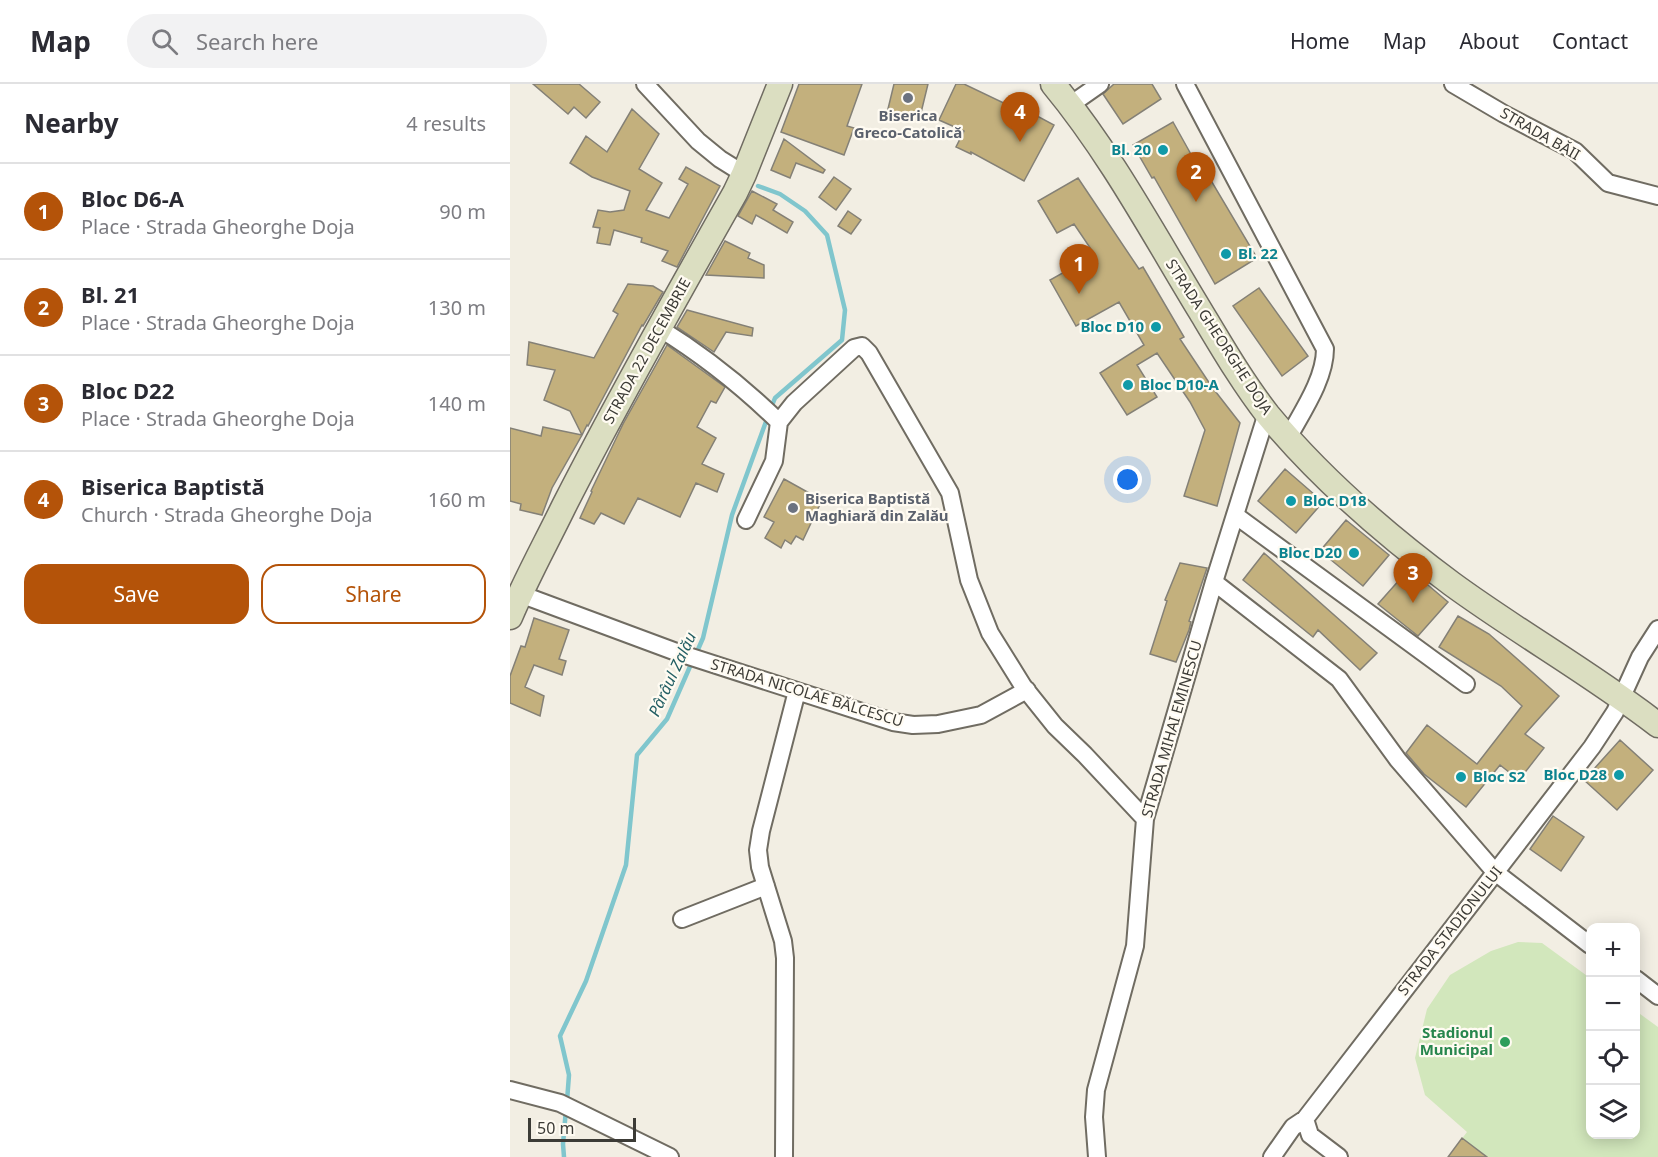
<!DOCTYPE html>
<meta charset="utf-8">
<style>
body{margin:0;font-family:"Noto Sans",sans-serif;background:#f2f2f3;color:#2b2b33}
.controls{position:absolute;right:18px;bottom:18px;display:grid;overflow:hidden;border-radius:12px;box-shadow:0 3px 15px #0003}
.controls button{width:54px;height:54px;display:grid;place-items:center;padding:0;border:0;border-bottom:2px solid #e1e1e2;background:#fff;color:#2b2b33;font:30px sans-serif}
.scale{position:absolute;left:18px;bottom:15px;width:108px;box-sizing:border-box;padding-left:6px;border:3px solid #3c3b36;border-top:0;font-size:16px;line-height:21px;white-space:nowrap;color:#3c3b36;-webkit-text-stroke:4px #fffbf2;paint-order:stroke}
.you{position:absolute;left:618px;top:396px;width:21px;height:21px;margin:-15px;border:4px solid #fff;border-radius:50%;background:#1a73e8;box-shadow:0 0 0 9px #1a73e833}
.badge{display:grid;place-items:center;width:39px;height:39px;border-radius:50%;background:#b45309;color:#fff;font-size:20px;font-weight:700}
.pin{position:absolute;translate:-50% -50px;filter:drop-shadow(0 2px 3px #0008)}
.pin::after{content:'';position:absolute;top:32px;width:21px;height:18px;background:inherit;clip-path:polygon(0 0,100% 0,50% 100%)}
.list{margin:0;padding:0;list-style:none}
h2{display:flex;justify-content:space-between;align-items:center;height:78px;margin:0;padding:0 24px;font-size:26px}
h2 small{font-size:20px;font-weight:400;color:#7c7c81}
.list li{display:grid;grid-template-columns:39px 1fr auto;gap:18px;align-items:center;box-sizing:border-box;height:96px;padding:0 24px;border-top:2px solid #e1e1e2}
.list b{display:block;font-size:22px;white-space:nowrap}
.list p{margin:0;font-size:20px;white-space:nowrap;color:#7c7c81}
.list em{font-size:20px;font-style:normal;color:#7c7c81}
.actions{display:flex;gap:12px;padding:18px 24px}
.actions a{flex:1;padding:14px 0;border:2px solid #b45309;border-radius:18px;text-align:center;font-size:21px;color:#b45309}
.actions .main{background:#b45309;color:#fff}
.icon{flex:none;width:33px;height:33px;fill:none;stroke:currentColor;stroke-width:2;stroke-linecap:round;stroke-linejoin:round}
.map{position:relative;flex:none;width:1148px;height:1073px;overflow:hidden}
header{display:flex;align-items:center;gap:36px;box-sizing:border-box;height:84px;padding:0 30px;background:#fff;border-bottom:2px solid #e1e1e2}
header strong{font-size:28px}
nav{display:flex;gap:33px;margin-inline-start:auto;font-size:21px}
.search{width:420px;height:54px;background:#f2f2f3;display:flex;align-items:center;gap:15px;box-sizing:border-box;padding:0 21px;border-radius:33px;color:#7c7c81;font-size:22px}
main{display:flex}
aside{flex:1;background:#fff}
.map>svg:first-child{display:block}
.green{fill:#d2e7bc}
.lines{fill:none;stroke-linecap:round;stroke-linejoin:round}
.stream{stroke:#80c6cd;stroke-width:4.5}
.building{fill:#c3b07d;stroke:#848076;stroke-width:1.5}
.minor-casing{stroke:#706c62;stroke-width:20}
.secondary-casing{stroke:#706c62;stroke-width:27}
.minor{stroke:#fff;stroke-width:16}
.secondary{stroke:#dbdec1;stroke-width:24}
.worship-dot{fill:#6b7280;stroke:#fffbf2;stroke-width:2}
.culture-dot{fill:#0f9aa8;stroke:#fffbf2;stroke-width:2}
.leisure-dot{fill:#2e9e5b;stroke:#fffbf2;stroke-width:2}
.labels{text-anchor:middle;stroke-width:4.5;stroke-linejoin:round;paint-order:stroke}
.worship-label{font-size:15px;font-weight:bold;fill:#5b616d;stroke:#fffbf2}
.street-label{font-size:15px;fill:#3c3b36;stroke:#fffbf2}
.culture-label{font-size:15px;font-weight:bold;fill:#0d838f;stroke:#fffbf2;text-anchor:end}
.leisure-label{font-size:15px;font-weight:bold;fill:#27864d;stroke:#fffbf2;text-anchor:end}
.water-label{font-size:16px;font-style:italic;fill:#245f64;stroke:#fffbf2}
</style>
<header>
<strong>Map</strong>
<div class="search"><svg class="icon" aria-label="search" viewBox="0 0 24 24"><circle cx="10" cy="10" r="6"/><path d="M15 15l6 6"/></svg>Search here</div>
<nav><a>Home</a><a>Map</a><a>About</a><a>Contact</a></nav>
</header>
<main>
<aside>
<h2>Nearby<small>4 results</small></h2>
<ul class="list">
<li><span class="badge">1</span><div><b>Bloc D6-A</b><p>Place · Strada Gheorghe Doja</p></div><em>90 m</em></li>
<li><span class="badge">2</span><div><b>Bl. 21</b><p>Place · Strada Gheorghe Doja</p></div><em>130 m</em></li>
<li><span class="badge">3</span><div><b>Bloc D22</b><p>Place · Strada Gheorghe Doja</p></div><em>140 m</em></li>
<li><span class="badge">4</span><div><b>Biserica Baptistă</b><p>Church · Strada Gheorghe Doja</p></div><em>160 m</em></li>
</ul>
<div class="actions"><a class="main">Save</a><a>Share</a></div>
</aside>
<div class="map">
<svg width="1148" height="1073" viewBox="0 0 1148 1073">
<rect width="100%" height="100%" fill="#f2eee3"/>
<!-- green -->
<path class="green" d="M1008,858l24,1 48,35v156h46v-123l22,16v130h-210l19,-25 -42,-37 -10,-37 12,-49 23,-34 41,-24z"/>
<g class="lines">
<!-- stream -->
<path class="stream" d="M248,102l22,8 25,17 22,24 18,75 -3,30 -67,58 -4,10
M186,570l7,-16 29,-123 36,-99
M57,1017l2,-26 -9,-39 26,-55 40,-116 11,-110 30,-36 25,-57
M54,1073l-1,-13 3,-35"/>
</g>
<!-- building -->
<path class="building" d="M23,0h46l21,18 -14,16 -12,-11 -6,7z
M289,0h63l-15,42 7,2 -10,27 -63,-23z
M384,0h34l-9,37 -32,-8z
M446,0h8l50,24 1,-4 39,21 -30,56 -53,-29v2l-15,-7 8,-16 -25,-11z
M604,0h38l9,15 -38,25 -20,-30z
M122,25l27,25 -20,35 23,14 -16,27 23,8 19,-34 -9,-5 7,-12 34,19 -43,81 -15,-6 6,-10 -27,-9 1,-4 -28,-8 -4,15 -13,-2 3,-15 -7,-1 5,-17 12,2 14,-2 6,-19 -38,-14 -22,-14 16,-27 21,16z
M663,38l29,52 4,-2 51,86 -42,26 -61,-107 -2,1 -19,-33z
M274,55l41,31 -2,3 -27,-10 -6,15 -19,-8z
M324,93l17,12 -15,21 -17,-13z
M568,94l61,91 4,-2 41,70 -4,2 32,48 28,36 -23,83 -33,-10 21,-66 -15,-28 -33,-49 -20,12 20,32 -30,18 -27,-42 44,-28 -25,-43 -43,24 -26,-46 45,-25 -21,-31 -17,9 -19,-32z
M242,107l25,13 -4,6 20,12 -6,11 -31,-18 -4,9 -14,-8z
M338,127l13,9 -10,14 -13,-8z
M215,157l25,12 -2,5 16,7v13l-58,-3z
M118,200l25,2 10,6 -20,34 -1,-1 -54,101 -1,-1 -5,10 -12,-24 -26,-11 11,-30 -28,-5 2,-23 65,16 24,-44 -5,-3z
M749,204l49,68 -26,20 -49,-70z
M177,226l66,18 -1,8 -26,-4 -12,20 -37,-25z
M157,261l58,42 -9,16 -5,-2 -14,26 19,11 -14,26 22,10 -7,18 -21,-9 -16,34 -42,-19 -14,26 -23,-11 -7,11 -14,-6 12,-26 -1,-1 32,-67z
M33,343l39,8 -30,53 -10,27 -22,-5 1,-6 -11,-3v-73l31,8z
M775,385l38,33 -27,31 -38,-32z
M274,395l38,21 -19,40 -7,-4 -5,8 -6,-4 -4,8 -16,-10 9,-16 -10,-5z
M836,436l43,35 -26,31 -43,-35z
M754,469l113,100 -17,17 -42,-40 -5,7 -70,-57z
M670,479l27,5 -18,53 2,1 -2,8 -13,32 -26,-8 17,-53 -2,-1z
M899,485l39,33 -30,34 -40,-32z
M948,532l31,18 70,62 -34,38 19,14 -25,32 -19,-15 -34,42 -42,-33 -18,-21 21,-28 50,39 45,-58 -21,-20 -62,-39z
M24,534l35,12 -10,29 7,2 -4,14 -28,-10 -9,22 19,9 -4,20 -30,-13v-27l11,-30 4,1z
M1110,656l33,30 -36,40 -33,-30z
M1043,732l31,21 -23,34 -31,-22z
M952,1054l25,19h-39z"/>
<g class="lines">
<!-- minor casing -->
<g class="minor-casing">
<path id="minor" d="M135,0l53,57 22,18 24,15
M675,0l140,265c0,30 -23,63 -37,89
M943,0l51,30 71,37 33,32 50,13
M560,21l30,-21
M149,244c44,27 83,58 120,94
M725,431l231,169
M236,436l28,-59 5,-39 15,-19 60,-55 8,-2 7,7 81,140 19,87 21,53 33,53 32,40 30,29 60,64
M704,498l125,97 59,81 97,112 95,73
M10,510l159,59 214,69 20,3 25,-1 43,-9 46,-25
M172,835l84,-33
M1126,895l22,17
M0,1006l50,13 110,54
M274,1073l1,-199 -2,-17 -23,-74 -2,-17 3,-19 36,-140
M587,1073l-3,-40 2,-27 39,-144 10,-127 69,-237 53,-169
M762,1073l21,-30 12,-8
M829,1073l-29,-22 -5,-16 287,-372 23,-35 25,-55 18,-28"/>
</g>
<!-- secondary casing -->
<g class="secondary-casing">
<path id="secondary" d="M543,0c58,70 101,151 148,228 21,35 42,71 67,103 53,64 118,120 184,169 67,49 140,90 206,141
M0,533c16,-38 36,-74 54,-111 54,-106 112,-209 171,-313l9,-19 36,-90"/>
</g>
<!-- minor -->
<use href="#minor" class="minor"/>
<!-- secondary -->
<use href="#secondary" class="secondary"/>
</g>
<!-- markers -->
<g class="worship-dot">
<circle cx="398" cy="14" r="6"/>
<circle cx="283" cy="424" r="6"/>
</g>
<g class="culture-dot">
<circle cx="653" cy="66" r="6"/>
<circle cx="716" cy="170" r="6"/>
<circle cx="646" cy="243" r="6"/>
<circle cx="618" cy="301" r="6"/>
<circle cx="781" cy="417" r="6"/>
<circle cx="844" cy="469" r="6"/>
<circle cx="1109" cy="691" r="6"/>
<circle cx="951" cy="693" r="6"/>
</g>
<circle class="leisure-dot" cx="995" cy="958" r="6"/>
<g class="labels">
<!-- worship labels -->
<g class="worship-label">
<text x="398" y="37">Biserica<tspan x="398" dy="17">Greco-Catolică</tspan></text>
<text x="295" y="420" text-anchor="start">Biserica Baptistă<tspan x="295" dy="17">Maghiară din Zalău</tspan></text>
</g>
<!-- street labels -->
<g class="street-label">
<text transform="translate(1030 50) rotate(30)" y="5">STRADA BĂII</text>
<text transform="translate(709 253) rotate(57)" y="5">STRADA GHEORGHE DOJA</text>
<text transform="translate(137 267) rotate(-61)" y="5">STRADA 22 DECEMBRIE</text>
<text transform="translate(297 609) rotate(17)" y="5">STRADA NICOLAE BĂLCESCU</text>
<text transform="translate(662 645) rotate(-74)" y="5">STRADA MIHAI EMINESCU</text>
<text transform="translate(940 847) rotate(-52)" y="5">STRADA STADIONULUI</text>
</g>
<!-- culture labels -->
<g class="culture-label">
<text x="641" y="71">Bl. 20</text>
<text x="728" y="175" text-anchor="start">Bl. 22</text>
<text x="634" y="248">Bloc D10</text>
<text x="630" y="306" text-anchor="start">Bloc D10-A</text>
<text x="793" y="422" text-anchor="start">Bloc D18</text>
<text x="832" y="474">Bloc D20</text>
<text x="1097" y="696">Bloc D28</text>
<text x="963" y="698" text-anchor="start">Bloc S2</text>
</g>
<!-- leisure labels -->
<g class="leisure-label">
<text x="983" y="954">Stadionul<tspan x="983" dy="17">Municipal</tspan></text>
</g>
<!-- water labels -->
<g class="water-label">
<text transform="translate(162 590) rotate(-65)" y="6">Pârâul Zalău</text>
</g>
</g>
</svg>
<div class="controls">
<button>+</button>
<button>−</button>
<button><svg class="icon" aria-label="locate" viewBox="0 0 24 24"><circle cx="12" cy="12" r="6"/><path d="M12 2v4M12 18v4M2 12h4M18 12h4"/></svg></button>
<button><svg class="icon" aria-label="layers" viewBox="0 0 24 24"><path d="M12 4l9 5-9 5-9-5zM3 14l9 5 9-5"/></svg></button>
</div>
<div class="scale">50 m</div>
<div class="you"></div>
<div class="pin badge" style="left:569px;top:210px">1</div>
<div class="pin badge" style="left:686px;top:118px">2</div>
<div class="pin badge" style="left:903px;top:519px">3</div>
<div class="pin badge" style="left:510px;top:58px">4</div>
</div>
</main>
